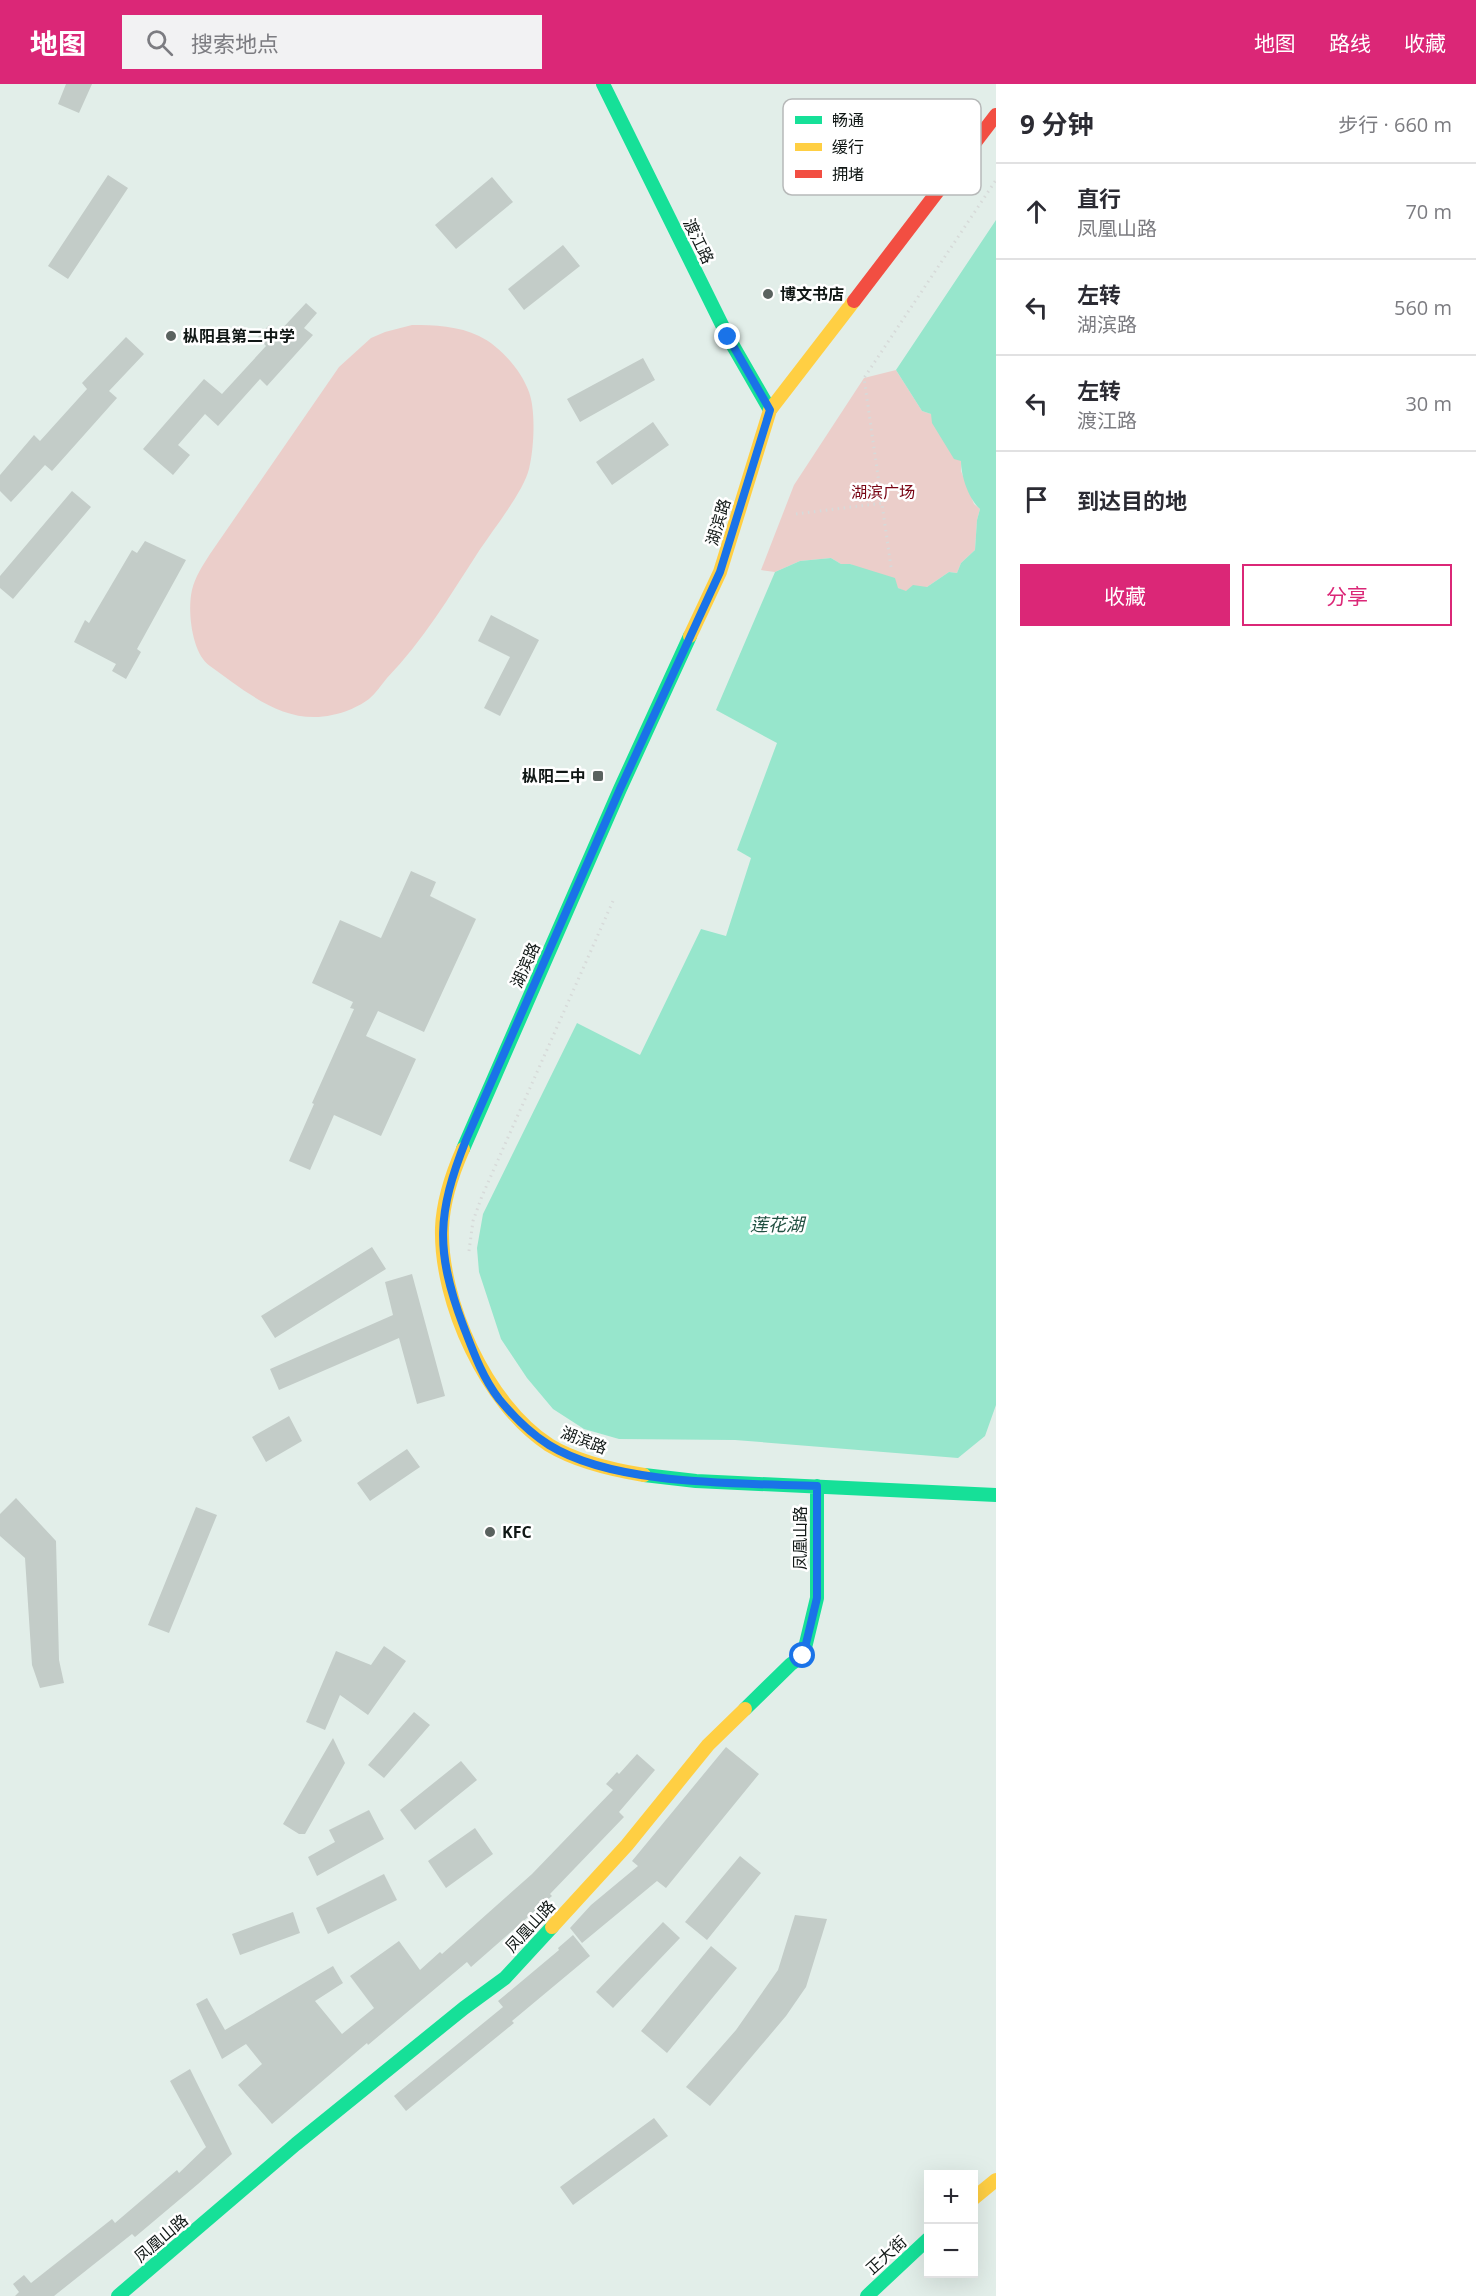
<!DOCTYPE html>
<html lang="zh">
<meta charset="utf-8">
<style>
body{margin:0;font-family:"Open Sans","Noto Sans SC",sans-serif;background:#f2f2f3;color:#2b2b33}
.controls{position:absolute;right:18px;bottom:18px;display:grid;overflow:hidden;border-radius:0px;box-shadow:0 6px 24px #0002}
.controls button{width:54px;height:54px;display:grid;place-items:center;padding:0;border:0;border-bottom:2px solid #e1e1e2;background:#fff;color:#2b2b33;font:30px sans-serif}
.stop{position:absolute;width:18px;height:18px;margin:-14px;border:4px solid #1a73e8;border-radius:50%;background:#fff}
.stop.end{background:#1a73e8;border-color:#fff;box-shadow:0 2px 6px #0008}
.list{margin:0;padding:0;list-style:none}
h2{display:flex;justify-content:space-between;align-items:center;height:78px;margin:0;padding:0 24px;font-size:26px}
h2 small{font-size:20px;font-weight:400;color:#7c7c81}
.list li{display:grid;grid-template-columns:39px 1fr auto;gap:18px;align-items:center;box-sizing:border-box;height:96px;padding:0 24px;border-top:2px solid #e1e1e2}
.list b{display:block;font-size:22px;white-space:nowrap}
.list p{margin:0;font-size:20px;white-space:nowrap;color:#7c7c81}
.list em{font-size:20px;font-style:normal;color:#7c7c81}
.actions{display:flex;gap:12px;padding:18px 24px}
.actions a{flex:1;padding:14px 0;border:2px solid #db2777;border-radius:0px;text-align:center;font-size:21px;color:#db2777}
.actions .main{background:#db2777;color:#fff}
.icon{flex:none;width:33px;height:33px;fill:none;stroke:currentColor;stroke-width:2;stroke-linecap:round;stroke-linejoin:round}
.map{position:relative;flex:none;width:996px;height:2212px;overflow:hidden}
header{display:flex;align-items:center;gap:36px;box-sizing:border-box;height:84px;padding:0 30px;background:#db2777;color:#fff}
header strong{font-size:28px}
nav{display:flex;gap:33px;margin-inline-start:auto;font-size:21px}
.search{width:420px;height:54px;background:#f2f2f3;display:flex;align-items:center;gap:15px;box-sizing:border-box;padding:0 21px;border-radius:0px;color:#7c7c81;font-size:22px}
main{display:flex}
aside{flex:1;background:#fff}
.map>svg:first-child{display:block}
.green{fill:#ebceca}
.water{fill:#97e6cc}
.building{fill:#c3ccc8}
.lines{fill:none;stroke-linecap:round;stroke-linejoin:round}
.path{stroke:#d7dad9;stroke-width:3;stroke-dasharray:1.5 4.5;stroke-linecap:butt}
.fast{stroke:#16e098;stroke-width:14}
.slow{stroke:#ffcf43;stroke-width:14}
.jam{stroke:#f24e42;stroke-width:14}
.route{stroke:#1a73e8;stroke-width:8}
.poi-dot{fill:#5a625f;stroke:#fff;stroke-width:2}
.labels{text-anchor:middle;stroke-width:5;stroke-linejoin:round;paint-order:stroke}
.street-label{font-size:16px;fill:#101715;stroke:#fff}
.poi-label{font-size:16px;font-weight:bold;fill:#101715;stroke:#fff;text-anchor:start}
.park-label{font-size:16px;fill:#790514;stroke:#fff}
.water-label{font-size:18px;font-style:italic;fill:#225142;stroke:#fff}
.key{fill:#fff;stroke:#b7b9b9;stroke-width:1.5}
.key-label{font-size:16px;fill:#101715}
</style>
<header>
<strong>地图</strong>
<div class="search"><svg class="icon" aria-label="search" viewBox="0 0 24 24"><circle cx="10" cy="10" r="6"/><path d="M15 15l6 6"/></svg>搜索地点</div>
<nav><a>地图</a><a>路线</a><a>收藏</a></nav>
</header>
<main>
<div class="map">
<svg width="996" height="2212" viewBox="0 0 996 2212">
<rect width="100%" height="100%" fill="#e2eee9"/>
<!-- green -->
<path class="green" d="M412,241c22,0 47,1 67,11 21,10 42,34 50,56 7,19 5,57 0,77 -6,24 -38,63 -52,85 -28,43 -54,87 -90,124 -6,7 -11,15 -18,21 -9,7 -25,14 -37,16 -47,11 -87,-24 -122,-49 -18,-12 -23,-55 -18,-76 3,-13 11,-25 18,-36l129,-187 32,-29 14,-6z
M896,286l26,41 9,3 30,47v10l13,33 6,5 -3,11 -2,30 -14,13 -4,10 -8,-1 -22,15 -21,5 -56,-28h-9l-10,-6 -31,3 -25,11 -14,-2 33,-85 70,-107z"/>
<!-- water -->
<path class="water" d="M996,136v1185l-11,31 -27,22 -223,-18 -116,-1 -35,-10 -31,-20 -26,-31 -26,-39 -22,-67 -2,-24 6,-34 94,-191 63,32 61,-126 25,7 25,-78 -14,-8 40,-107 -61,-33 59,-138 25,-11 31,-3 10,6h9l45,14 3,10 8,3 7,-6 14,2 22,-15 8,1 4,-10 14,-13 2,-30 3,-11c-11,-10 -19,-32 -19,-48l-7,-2 -22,-36 -1,-9 -9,-3 -26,-41z"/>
<!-- building -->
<path class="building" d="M66,0h26l-13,29 -21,-9z
M108,91l20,13 -60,91 -20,-13z
M492,93l21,25 -57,47 -21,-24z
M563,161l17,21 -56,44 -16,-21z
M306,219l11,10 -13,15 9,7 -46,51 -7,-7 -42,47 -13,-12 -27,31 12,10 -17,20 -30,-26 61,-70 18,15 44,-48 -8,-9 11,-12 9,8z
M126,253l18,17 -35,37 8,7 -65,73 -7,-6 -34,37 -11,-11v-16l34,-40 6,6 47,-52 -5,-6z
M643,274l12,22 -75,42 -13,-23z
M653,338l16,23 -57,40 -16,-23z
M72,407l19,16 -78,92 -13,-11v-12z
M145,457l41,19 -49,89 4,3 -15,27 -14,-8 4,-7 -42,-22 11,-22 4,3 43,-73 5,3z
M491,531l48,25 -39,76 -16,-8 26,-51 -32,-16z
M411,787l25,11 -6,14 46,23 -52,113 -46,-21 -12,25 50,23 -35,77 -47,-21 -24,55 -21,-9 25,-57 -2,-1 42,-94 -4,-1 3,-6 -41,-19 28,-63 41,18z
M372,1163l14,22 -111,69 -14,-22z
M412,1190l33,122 -28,8 -18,-66 -120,52 -9,-21 123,-54 -8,-33z
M289,1332l13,25 -36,21 -14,-25z
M407,1365l13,18 -50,34 -13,-18z
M16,1414l40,43 3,119 5,23 -24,5 -8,-23 -7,-107 -25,-22v-22z
M196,1423l21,8 -48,118 -21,-8z
M384,1562l22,15 -38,54 -28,-20 -15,35 -19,-8 30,-71 35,14z
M414,1628l16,13 -46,53 -16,-13z
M333,1654l12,25 -40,71h-6l-16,-10z
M726,1663l33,27 -93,114 -9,-7 -75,62 -12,-15 21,-23 47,-39 -6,-5z
M637,1670l18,16 -36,42 5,5 -74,77 2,2 -81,71 -4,-5 -99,83 -1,-2 -95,81 -34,-39 24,-21 -16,-20 -24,15 -26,-55 11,-6 18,32 108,-64 10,17 -28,18 27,33 32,-26 -24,-32 49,-35 21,29 20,-18 2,2 90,-80 81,-84 -7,-6 11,-12 2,2z
M461,1677l16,19 -62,50 -15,-20z
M369,1726l15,29 -67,37 -9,-19 27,-15 -6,-12z
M475,1744l18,26 -47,34 -18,-27z
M740,1772l21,17 -54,67 -22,-18z
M384,1790l13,26 -69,34 -12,-26z
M293,1828l7,21 -60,22 -8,-21z
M795,1831l32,4 -21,68 -20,29 -76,90 -24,-19 50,-57 42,-60z
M663,1838l17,16 -67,70 -17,-16z
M573,1851l17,21 -78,65 2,2 -108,88 -12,-15 109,-89 -5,-6 61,-51 -1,-2z
M711,1862l26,22 -70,85 -26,-22z
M190,1985l42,85 -34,30 -63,53 -3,-3 -78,62h-39l4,-4 -6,-8 11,-9 7,8 81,-64 3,4 62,-53 2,3 27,-26 -36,-66z
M654,2034l14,18 -95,69 -13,-18z"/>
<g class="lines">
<!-- path -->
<path class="path" d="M796,430l87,-11
M891,483l-27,-189 132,-198
M469,1167l4,-30 9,-25 131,-295"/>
<!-- fast -->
<path class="fast" d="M603,0l125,253 42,73
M463,1065l157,-360 70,-153
M644,1391l52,6 300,14
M745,1625l46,-45 12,-8 14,-58v-112
M118,2212l178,-152 168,-136 41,-30 47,-51
M867,2212l61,-57"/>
<!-- slow -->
<path class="slow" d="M690,552l30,-64 50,-162 84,-109
M463,1065c-11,25 -20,52 -21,79 -2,74 45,177 107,217 28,17 64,25 95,30
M552,1843l75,-82 81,-100 37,-36
M974,2114l22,-18"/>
<!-- jam -->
<path class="jam" d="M854,217l142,-186"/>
</g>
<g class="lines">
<!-- route -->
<path class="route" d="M728,253l42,73 -50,162 -100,217 -154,351c-29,73 -31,111 -3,185 10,26 19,52 36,74 14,17 31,34 50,46 66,41 191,38 268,41v112l-14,58"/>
</g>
<!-- markers -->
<g class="poi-dot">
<circle cx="768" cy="210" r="6"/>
<circle cx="171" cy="252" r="6"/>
<rect x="592" y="686" width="12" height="12" rx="3"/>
<circle cx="490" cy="1448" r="6"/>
</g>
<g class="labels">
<!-- street labels -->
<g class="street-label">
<text transform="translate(699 157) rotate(64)" y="6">渡江路</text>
<text transform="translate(718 438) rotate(-73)" y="6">湖滨路</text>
<text transform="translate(525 881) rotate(-66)" y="6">湖滨路</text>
<text transform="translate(584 1356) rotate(21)" y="6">湖滨路</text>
<text transform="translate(800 1454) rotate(-90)" y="6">凤凰山路</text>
<text transform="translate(530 1842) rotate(-47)" y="6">凤凰山路</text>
<text transform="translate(161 2154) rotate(-40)" y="6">凤凰山路</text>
<text transform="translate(886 2171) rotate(-42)" y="6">正大街</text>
</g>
<!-- poi labels -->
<g class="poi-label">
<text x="780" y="216">博文书店</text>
<text x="183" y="258">枞阳县第二中学</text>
<text x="586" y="698" text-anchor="end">枞阳二中</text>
<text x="502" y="1454">KFC</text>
</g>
<!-- park labels -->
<g class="park-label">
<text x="883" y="414">湖滨广场</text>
</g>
<!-- water labels -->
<g class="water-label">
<text x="777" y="1147">莲花湖</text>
</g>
</g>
<!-- legend -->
<rect x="783" y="15" width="198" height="96" rx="9" class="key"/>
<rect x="795" y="32" width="27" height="8" fill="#16e098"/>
<rect x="795" y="59" width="27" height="8" fill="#ffcf43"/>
<rect x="795" y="86" width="27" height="8" fill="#f24e42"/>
<g class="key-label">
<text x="832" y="42">畅通</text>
<text x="832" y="69">缓行</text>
<text x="832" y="96">拥堵</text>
</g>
</svg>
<div class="controls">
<button>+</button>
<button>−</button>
</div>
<div class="stop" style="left:803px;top:1572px"></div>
<div class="stop end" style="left:728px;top:253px"></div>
</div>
<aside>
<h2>9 分钟<small>步行 · 660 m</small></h2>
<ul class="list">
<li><svg class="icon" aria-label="ahead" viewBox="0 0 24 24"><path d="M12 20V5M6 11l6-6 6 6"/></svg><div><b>直行</b><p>凤凰山路</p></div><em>70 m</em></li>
<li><svg class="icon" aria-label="left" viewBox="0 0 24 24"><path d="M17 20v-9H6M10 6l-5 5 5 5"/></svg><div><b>左转</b><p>湖滨路</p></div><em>560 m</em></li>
<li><svg class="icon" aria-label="left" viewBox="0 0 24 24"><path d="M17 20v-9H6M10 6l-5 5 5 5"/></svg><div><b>左转</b><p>渡江路</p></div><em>30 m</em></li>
<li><svg class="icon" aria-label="arrive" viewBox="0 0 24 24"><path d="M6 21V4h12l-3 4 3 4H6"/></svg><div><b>到达目的地</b></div></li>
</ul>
<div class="actions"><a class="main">收藏</a><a>分享</a></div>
</aside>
</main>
